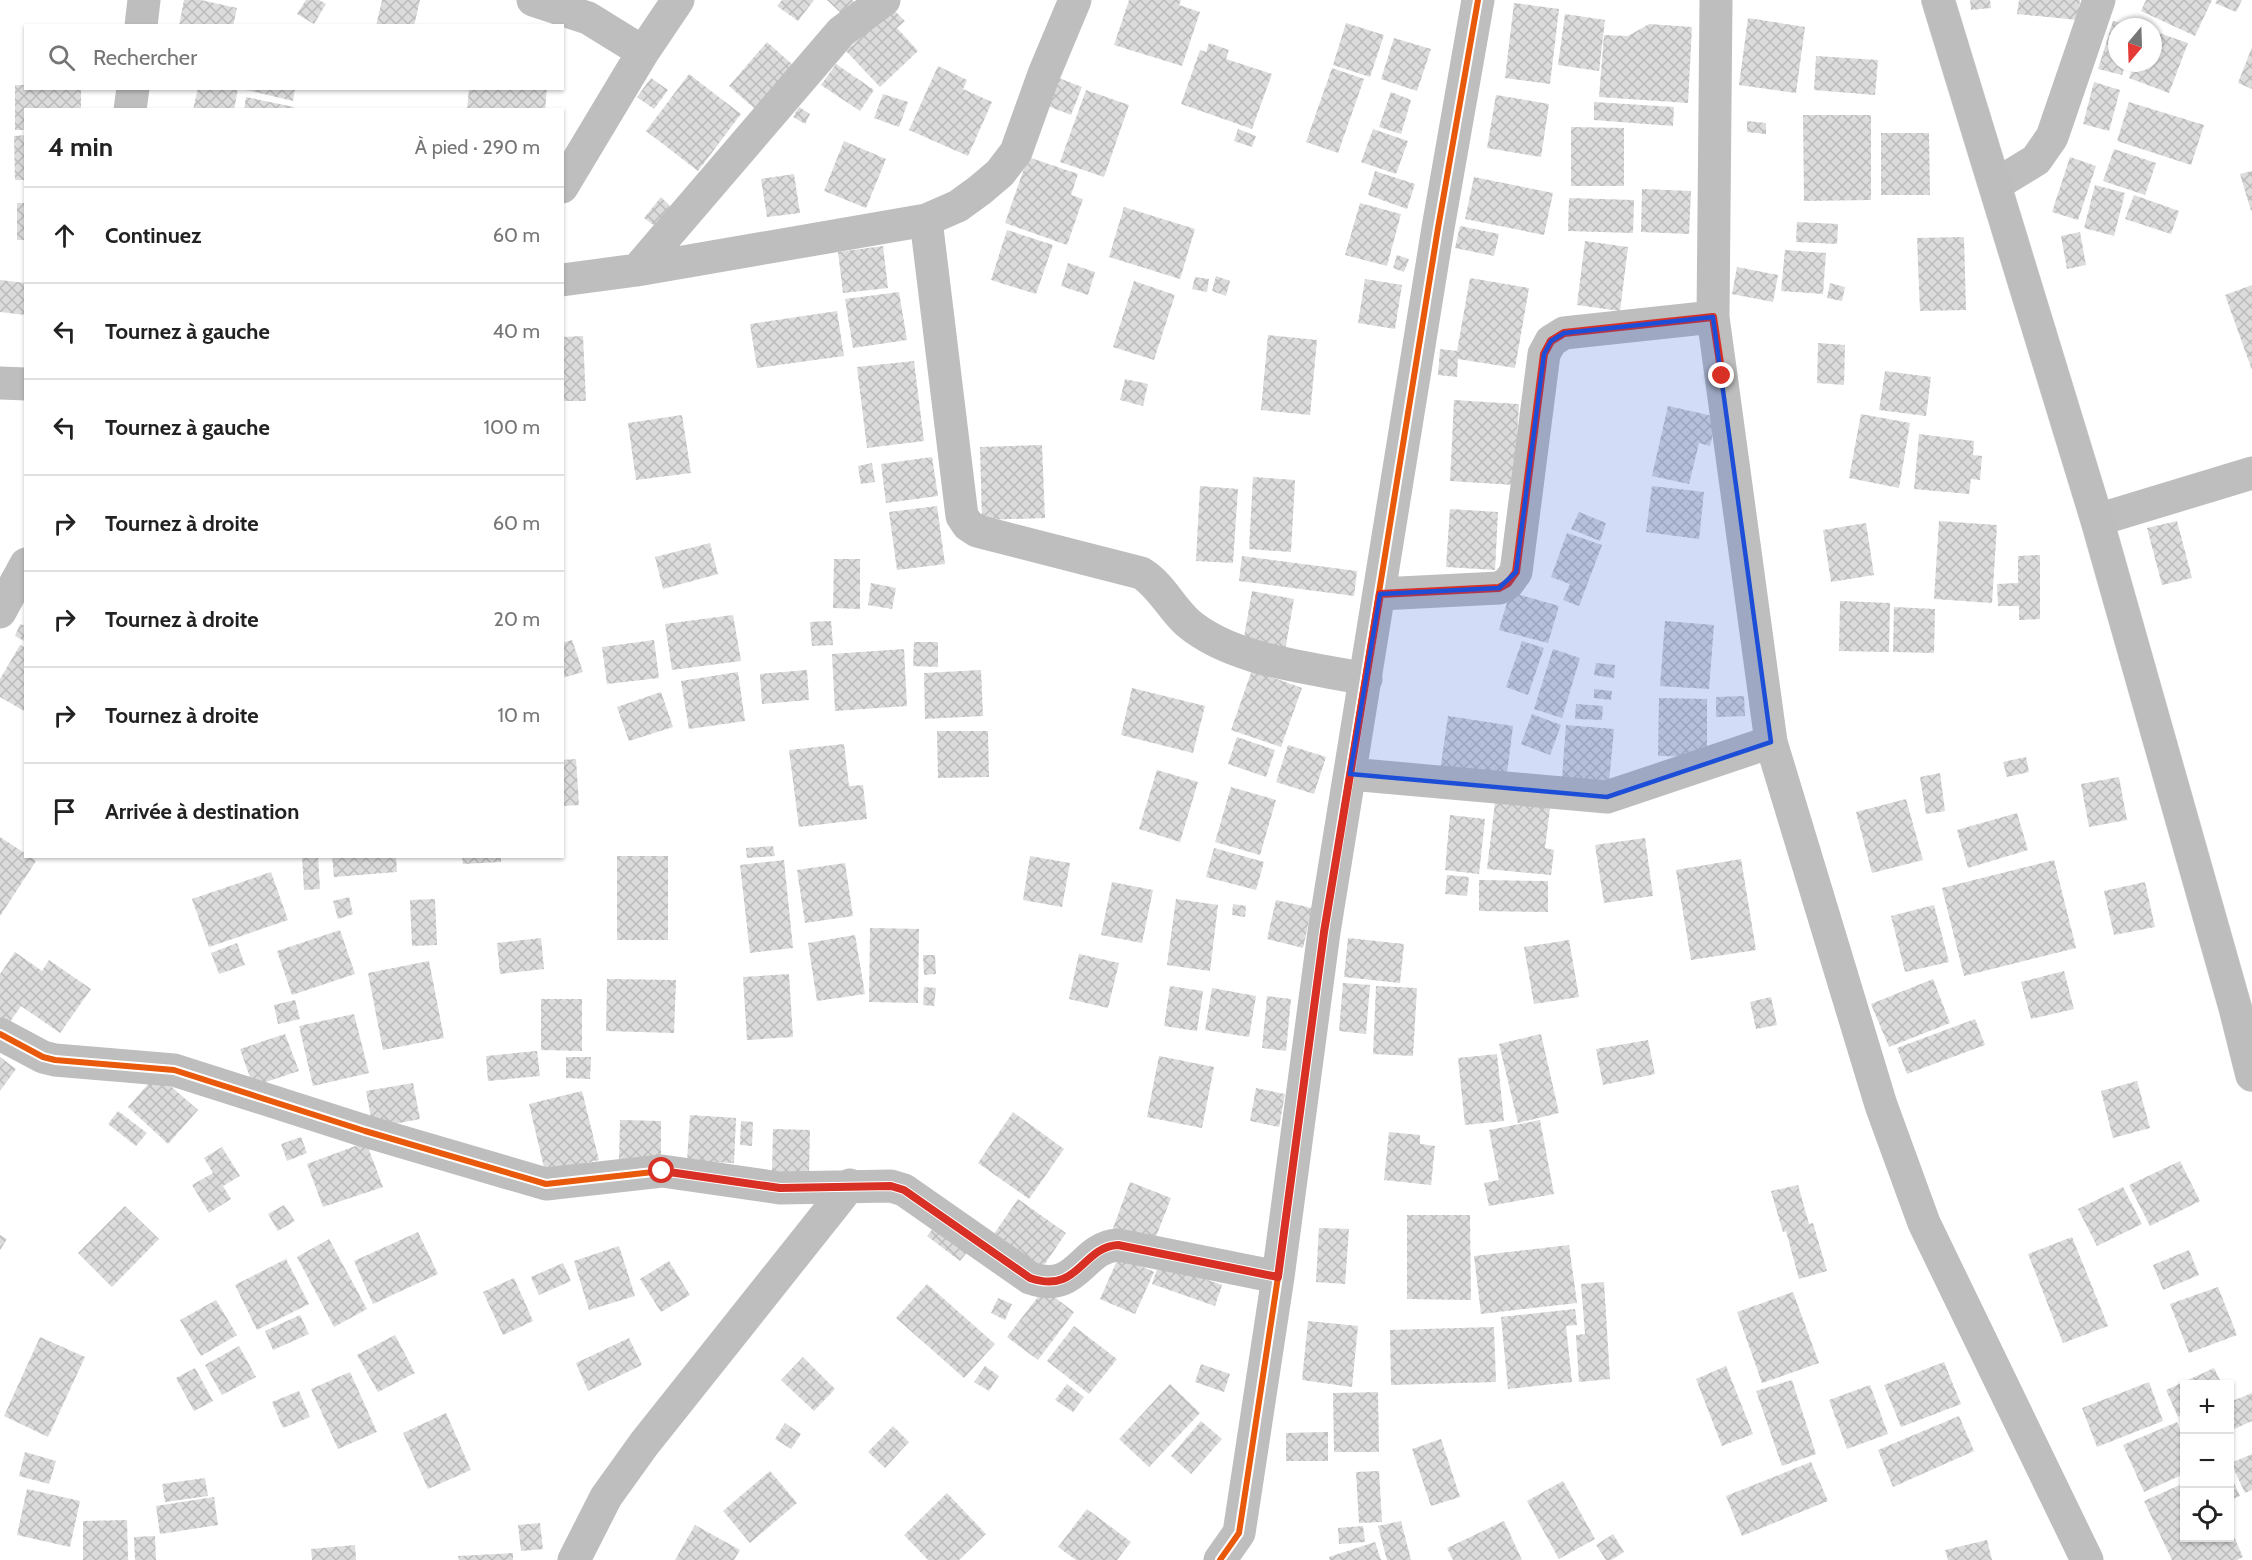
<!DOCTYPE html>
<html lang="fr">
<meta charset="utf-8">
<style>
body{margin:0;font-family:Cabin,sans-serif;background:#f6f6f6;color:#222}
.controls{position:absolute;right:18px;bottom:18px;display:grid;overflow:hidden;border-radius:0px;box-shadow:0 2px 4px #0004}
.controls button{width:54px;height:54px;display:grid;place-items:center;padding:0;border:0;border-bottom:2px solid #e0e0e0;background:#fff;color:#222;font:30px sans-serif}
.compass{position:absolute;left:2108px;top:18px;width:54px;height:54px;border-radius:50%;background:#fff;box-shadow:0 2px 4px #0004;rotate:199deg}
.stop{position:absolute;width:18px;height:18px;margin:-14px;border:4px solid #d93025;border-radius:50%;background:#fff}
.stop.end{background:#d93025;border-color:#fff;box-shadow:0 2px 6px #0008}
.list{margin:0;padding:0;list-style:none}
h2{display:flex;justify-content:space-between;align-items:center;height:78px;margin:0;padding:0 24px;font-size:26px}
h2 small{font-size:20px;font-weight:400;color:#767676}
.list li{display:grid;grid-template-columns:39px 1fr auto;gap:18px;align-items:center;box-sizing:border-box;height:96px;padding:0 24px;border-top:2px solid #e0e0e0}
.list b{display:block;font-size:22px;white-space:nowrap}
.list em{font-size:20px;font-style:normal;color:#767676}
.icon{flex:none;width:33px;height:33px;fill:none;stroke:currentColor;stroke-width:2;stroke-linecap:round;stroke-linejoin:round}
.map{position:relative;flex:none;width:2252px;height:1560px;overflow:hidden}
.search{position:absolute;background:#fff;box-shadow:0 2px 4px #0004;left:24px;top:24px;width:540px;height:66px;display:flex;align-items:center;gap:15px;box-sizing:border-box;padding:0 21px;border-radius:0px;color:#767676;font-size:22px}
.panel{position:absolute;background:#fff;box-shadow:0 2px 4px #0004;left:24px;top:108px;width:540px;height:750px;border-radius:0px}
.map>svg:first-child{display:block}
.building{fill:url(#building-cross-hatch)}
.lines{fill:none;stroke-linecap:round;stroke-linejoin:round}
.major-casing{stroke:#dbdbdb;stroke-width:34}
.minor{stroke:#bebebe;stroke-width:33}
.major{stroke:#bdbdbd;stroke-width:33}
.cycleway-casing{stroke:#fff;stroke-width:10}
.cycleway{stroke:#e8590c;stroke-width:6}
.route{stroke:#d93025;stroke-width:8}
.marked{fill:#1d4ed8;fill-opacity:0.2;stroke:#1d4ed8;stroke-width:4.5;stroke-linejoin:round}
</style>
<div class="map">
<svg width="2252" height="1560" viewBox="0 0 2252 1560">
<defs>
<pattern id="building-cross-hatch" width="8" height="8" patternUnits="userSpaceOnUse" patternTransform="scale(1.5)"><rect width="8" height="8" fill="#dcdcdc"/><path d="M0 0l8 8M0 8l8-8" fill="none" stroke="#bbb"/></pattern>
</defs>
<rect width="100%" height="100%" fill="#fff"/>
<!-- building -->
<path class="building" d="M184,0h17l36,8 -4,18h-54z
M306,0h13l7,4 -12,20 -17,-10z
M382,0h38l-6,26h-38z
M782,0h32l-16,21 -21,-15z
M827,0h25l5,5 -12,12z
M1129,0h52l-2,5 21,7 -18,54 -68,-21z
M1970,0h20l1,8 -20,2z
M2019,0h61l-2,20 -61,-6z
M2146,0h66l-17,36 -54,-25z
M2217,0h25l-6,12 -21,-9z
M1514,3l45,6 -9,75 -45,-6z
M893,9l12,12 -8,7 21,23 -38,36 -34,-36z
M1565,14l40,6 -6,51 -41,-6z
M1748,18l57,9 -9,66 -57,-8z
M2113,21l21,5 -17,1v36h9l-4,12 -24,-6z
M1346,23l38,12 -14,42 -37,-12z
M1649,24l43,3 -4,76 -89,-6 5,-62 24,1z
M2153,31l35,12 -19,50 -40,-15 6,-15h18z
M1394,38l37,11 -14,42 -36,-12z
M767,42l26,23 -38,44 -26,-23z
M1209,43l20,7 -3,9 46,15 -20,55 -71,-25 19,-54 6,2z
M2252,47v42l-14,-6z
M1816,56l62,4 -3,35 -61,-5z
M836,64l38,26 -14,21 -39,-26z
M938,66l29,14 -4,9 29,13 -24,54 -59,-26z
M1332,68l32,11 -26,74 -32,-11z
M689,74l52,40 -43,57 -52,-40z
M1051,75l31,12 -11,28 -31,-12z
M651,78l17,12 -14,19 -17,-12z
M2094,82l26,8 -11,41 -26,-7z
M15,85h11v3h55v22h-55v20h-11z
M198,88h40l-4,22h-41z
M247,88h48l-2,13 -47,-11z
M469,88h78l-2,22h-78z
M1086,90l43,15 -25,72 -44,-15z
M1391,92l20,8 -10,34 -22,-7z
M883,94l25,8 -9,25 -25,-9z
M1496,95l53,9 -8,53 -54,-9z
M246,97l48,10 -1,3h-49z
M1594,102l80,5 -1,19 -79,-6z
M2129,102l75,23 -13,40 -74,-24z
M799,107l11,7 -5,10 -12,-7z
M1803,115h68v85l-67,1z
M1747,121l19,2v11l-19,-2z
M1571,127l53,1v58h-53z
M1238,129l18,7 -4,11 -18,-6z
M1373,129l35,12 -12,33 -35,-12z
M1881,133h48l1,62h-49z
M26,135v45h-11l-1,-44z
M844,141l42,18 -20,49 -42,-17z
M2114,149l42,14 -11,32 -42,-14z
M1028,157l50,17 -7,21 12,4 -16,46 -62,-22z
M2070,157l26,9 -18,54 -26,-8z
M1375,171l40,13 -8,25 -39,-14z
M2252,171v39l-1,1 -11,-37z
M794,174l6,39 -33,4 -6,-38z
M1474,177l79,16 -9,42 -79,-16z
M2095,185l30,8 -11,43 -30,-8z
M1642,189l49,2 -2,43 -48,-2z
M2134,195l45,16 -8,23 -46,-15z
M661,197l9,9 -15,20 -11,-8z
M1569,198l65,2 -1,33 -65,-2z
M17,203h9v37h-9z
M1360,203l41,11 -14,52 -42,-11z
M1124,207l71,22 -15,50 -71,-22z
M1797,222l41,2 -1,20 -41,-2z
M1460,226l39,8 -5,22 -39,-8z
M1007,230l46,15 -17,49 -45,-14z
M2080,232l6,33 -19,4 -6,-33z
M1964,237l2,73 -46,1 -3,-73z
M1585,241l43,6 -8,64 -43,-6z
M883,246l5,42 -45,5 -5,-41z
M1785,250l41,3 -3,41 -42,-3z
M1397,255l12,4 -5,13 -11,-4z
M1068,263l27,9 -7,23 -27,-9z
M1737,267l41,8 -5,27 -41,-8z
M1216,276l14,5 -4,15 -14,-5z
M1195,277l14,2 -2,13 -15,-3z
M1470,278l59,10 -14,80 -57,-9 -1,18 -19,-2 2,-26 17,2z
M1365,279l37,6 -7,44 -37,-6z
M0,280l26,3v32l-26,-3z
M1134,281l41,14 -21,65 -41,-13z
M1830,283l15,4 -3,14 -15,-3z
M2252,285v85l-27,-75z
M899,292l8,48 -54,8 -8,-49z
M837,311l7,45 -87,12 -7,-44z
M1268,335l49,5 -7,75 -49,-5z
M583,336l3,65h-24v-64z
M1818,343l27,2 -1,40 -27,-2z
M914,361l10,80 -57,7 -10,-81z
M1885,371l46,6 -5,39 -47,-6z
M1125,379l23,5 -5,22 -23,-6z
M1454,400l65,4 -5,81 -64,-4z
M1668,406l49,11 -7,29 -11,-3 -10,41 -37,-8z
M1861,414l49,9 -11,65 -50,-10z
M682,415l9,58 -55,7 -8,-57z
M1919,434l55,7 -1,14 9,1 -2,24 -9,-1 -2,15 -55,-5z
M1042,445l3,73 -63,2 -2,-73z
M932,457l6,39 -52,7 -5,-39z
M872,463l3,19 -14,2 -3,-18z
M1253,477l42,3 -4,72 -42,-3z
M1200,486l38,3 -5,74 -37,-2z
M1652,486l52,6 -5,47 -53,-7z
M937,506l8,58 -48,6 -8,-58z
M1450,509l48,3 -3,58 -49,-3z
M1579,512l27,11 -6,18 -29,-12z
M1939,521l58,4 -5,78 -58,-4z
M2177,521l15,57 -30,7 -15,-57z
M1866,523l8,52 -43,7 -8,-52z
M1567,533l35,12 -23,61 -16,-6 7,-16 -19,-7z
M710,543l8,31 -55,15 -8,-32z
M2040,555v64l-21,1v-14h-21l-1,-22 21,-1v-27z
M1242,556l115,15 -3,25 -115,-15z
M834,559h26v50l-27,-1z
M871,583l25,5 -4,21 -24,-4z
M1252,591l42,8 -9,52 -42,-8z
M1510,592l49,14 -11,37 -49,-13z
M1840,601l50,2 -1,49 -50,-1z
M1894,607l41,2 -1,44 -41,-1z
M733,615l8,46 -69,9 -7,-46z
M831,621l2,24 -21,1 -2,-24z
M1665,621l49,4 -5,64 -49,-3z
M20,624l6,2v16l-11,-6z
M572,640l11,32 -21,6v-35z
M654,640l5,38 -52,6 -5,-37z
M1522,641l22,7 -16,47 -22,-8z
M914,642h24v25l-25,-1z
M20,645l6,3v64l-26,-15v-18z
M904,649l3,57 -72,5 -3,-57z
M1553,649l27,9 -18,60 -28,-9z
M1596,663l19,2 -1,13 -20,-3z
M807,670l2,30 -47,4 -2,-30z
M981,670l2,46 -58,3 -1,-46z
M1252,670l50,18 -21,59 -50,-17z
M738,672l7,49 -56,8 -8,-48z
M1132,688l73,18 -12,47 -72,-18z
M1594,689l18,2 -1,9 -17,-2z
M661,692l12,35 -44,14 -12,-34z
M1744,696l1,20 -29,1v-20z
M1659,698l48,1v58l-49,-1z
M1576,704l27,2 -1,14 -27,-1z
M1532,714l29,11 -11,30 -29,-11z
M1448,716l65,10 -7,55 -66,-10z
M1566,725l48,4 -5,53 -47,-4z
M937,731h51l1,46 -51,1z
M1237,737l38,13 -9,27 -38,-13z
M844,744l5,42 14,-1 4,34 -68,8 -10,-77z
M1288,745l38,12 -12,37 -38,-12z
M2026,757l3,15 -22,5 -4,-15z
M576,759l3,46 -17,1v-46z
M1157,770l41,12 -18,60 -41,-13z
M1940,773l5,38 -19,3 -6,-37z
M2119,777l8,43 -38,7 -8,-43z
M1231,787l45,13 -16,55 -45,-13z
M1496,794l55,6 -6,48 9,2 -3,25 -64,-6z
M1906,799l17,61 -51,13 -16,-61z
M2017,813l11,37 -60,18 -11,-38z
M1450,815l35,4 -6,55 -34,-4z
M0,837l26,17v2h4l6,5 -36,55z
M1645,838l8,58 -49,7 -9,-58z
M773,846l2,10 -28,2 -1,-10z
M1214,848l50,14 -8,28 -50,-13z
M302,856h16l2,33 -16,1z
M332,856h64l1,16 -63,5z
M462,856h39v6l-38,2z
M617,856h51v84h-51z
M1030,856l40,7 -8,44 -39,-7z
M1741,859l15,91 -65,10 -15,-90z
M784,860l9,88 -43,5 -10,-88z
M2054,860l22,88 -112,28 -22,-88z
M845,863l8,53 -48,7 -8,-53z
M271,872l17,48 -79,27 -17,-48z
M1447,875l22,2 -2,19 -22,-2z
M1479,880l69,1v31l-69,-1z
M1112,882l41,8 -11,53 -41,-8z
M2145,882l10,45 -41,8 -10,-44z
M349,897l4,17 -15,5 -5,-18z
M435,899l2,46 -25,1 -2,-46z
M1176,899l42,6 -8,66 -43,-6z
M1276,900l36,8 -9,40 -36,-9z
M1233,904l13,2 -1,11 -13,-2z
M1934,905l15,57 -44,10 -14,-56z
M870,928l49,1 -1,74 -49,-1z
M340,930l15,44 -63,21 -15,-44z
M855,935l10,59 -48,7 -9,-58z
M541,938l3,31 -44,5 -3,-31z
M1348,938l56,6 -4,39 -56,-6z
M1569,940l10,57 -45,7 -10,-57z
M237,943l8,22 -26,9 -8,-21z
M15,952l27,19 7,-11 42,29 -31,44 -39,-27 -16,23 -5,-4v-51z
M1079,954l40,9 -11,45 -39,-9z
M923,955h12l1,19 -12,1z
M429,961l15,77 -61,12 -15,-77z
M2064,971l10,38 -43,10 -10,-37z
M789,974l4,63 -46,3 -4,-63z
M607,979l69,1 -2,53 -68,-2z
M1933,979l17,44 -61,24 -18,-43z
M1343,983l27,2 -4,49 -27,-3z
M1170,986l33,5 -6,40 -33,-5z
M1376,986l41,2 -4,68 -40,-2z
M924,987l12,1 -2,18 -11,-1z
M1212,988l44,8 -7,41 -44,-7z
M1267,996l24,3 -5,52 -24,-3z
M1771,997l6,28 -21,4 -6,-27z
M541,999h41v52l-41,-1z
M295,1000l5,19 -22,5 -4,-19z
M354,1014l15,59 -56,13 -14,-60z
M1975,1019l10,26 -78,29 -10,-26z
M285,1034l14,37 -46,15 -13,-37z
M1541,1034l18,79 -41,10 -19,-79z
M1648,1040l7,34 -52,11 -7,-36z
M537,1051l3,25 -52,5 -2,-25z
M1497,1054l7,67 -39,4 -7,-67z
M1159,1056l55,11 -12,61 -55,-11z
M0,1057l16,12 -16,22z
M566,1057h25l-1,22 -24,-1z
M157,1074l41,36 -30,34 -40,-37z
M2137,1081l13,47 -37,10 -12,-47z
M413,1083l7,36 -47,9 -7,-37z
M1256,1088l29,6 -6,33 -29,-6z
M582,1091l17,69 -54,12 -16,-68z
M118,1111l29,22 -11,13 -28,-22z
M1013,1112l51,37 -35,50 -51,-36z
M690,1115l46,3 -2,45 -47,-2z
M620,1120l41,1v38h-42z
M1540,1120l14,74 -65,12 -5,-23 15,-3 -10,-50z
M741,1121l12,1 -1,24 -12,-1z
M773,1129l37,1 -1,44 -37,-1z
M1389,1132l31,3v9l15,2 -4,39 -47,-5z
M301,1137l6,16 -20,8 -6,-17z
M366,1142l17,45 -60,20 -16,-43z
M222,1147l18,29 -17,10 8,13 -22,14 -17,-28 21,-12 -9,-15z
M2180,1161l20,40 -50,25 -21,-41z
M1130,1182l41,16 -19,49 -40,-16z
M1798,1185l11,39 4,-1 14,48 -28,8 -13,-48 -3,1 -12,-41z
M2123,1187l19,37 -45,22 -19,-37z
M1018,1199l48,34 -26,38 -48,-34z
M284,1205l11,16 -17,10 -10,-17z
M125,1206l34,33 -47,48 -34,-34z
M1407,1215h63l1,85 -64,-1z
M937,1223l33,26 -10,12 -33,-25z
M1319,1228l30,1 -4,55 -29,-2z
M418,1232l20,42 -65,30 -19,-43z
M0,1235l7,4 -7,11z
M2072,1237l36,89 -45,17 -35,-89z
M329,1239l38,70 -33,18 -37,-70z
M1569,1245l8,58 -96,11 -7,-58z
M619,1246l16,50 -46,14 -15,-49z
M2189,1250l10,25 -36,15 -10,-25z
M1119,1256l35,16 -19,42 -35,-15z
M286,1259l23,45 -52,26 -22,-45z
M669,1261l21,34 -29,17 -21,-33z
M563,1263l8,18 -32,14 -8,-18z
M1159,1263l63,22 -7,21 -63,-22z
M514,1278l19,43 -30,14 -20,-43z
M1604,1282l6,97 -31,3 -3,-47 9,-1 -4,-50z
M927,1284l68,60 -31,34 -68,-60z
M2218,1287l19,48 -48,18 -19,-49z
M1044,1289l30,23 -36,48 -31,-23z
M1793,1292l26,71 -57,20 -25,-71z
M998,1298l14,6 -7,16 -14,-7z
M216,1300l21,35 -36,21 -21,-36z
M1575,1309l2,16 -11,1 6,56 -64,7 -7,-72z
M300,1315l9,19 -36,16 -8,-19z
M1308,1321l50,5 -6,61 -50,-7z
M1074,1326l43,33 -28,35 -42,-33z
M1494,1327l2,55 -105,3 -1,-55z
M395,1335l20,38 -37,19 -21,-37z
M40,1337l45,20 -37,80 -44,-21z
M629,1338l13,27 -54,26 -12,-28z
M239,1346l17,31 -34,18 -17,-30z
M803,1357l32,32 -21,22 -33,-31z
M1944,1362l17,42 -60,23 -17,-42z
M1201,1364l29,10 -6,18 -29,-10z
M985,1366l14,10 -10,15 -15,-9z
M1726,1366l27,68 -31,12 -26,-67z
M195,1368l18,33 -19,10 -18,-33z
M2214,1368l8,16h-38v30l-6,3 -12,-27z
M350,1372l27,60 -39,17 -27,-60z
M1792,1380l24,74 -34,12 -26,-75z
M2149,1382l14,39 -66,26 -15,-39z
M1067,1384l17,13 -11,15 -18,-12z
M1170,1384l30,29 -51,54 -30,-28z
M1870,1385l18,49 -41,15 -18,-49z
M299,1391l11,26 -27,11 -11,-26z
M1378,1392l1,60h-45l-1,-59z
M2252,1393v28l-22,10v-29z
M446,1413l25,57 -43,19 -25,-56z
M1959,1416l15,35 -81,36 -15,-37z
M1201,1421l21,18 -31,35 -20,-18z
M2177,1422l7,17v35l-40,18 -21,-47z
M785,1423l16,11 -10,15 -16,-10z
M893,1426l16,16 -24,26 -17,-16z
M1328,1432v29h-42v-28z
M1441,1439l19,58 -29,9 -19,-57z
M25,1452l31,9 -7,23 -30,-8z
M2252,1454v36l-7,3 -14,-30z
M1811,1462l17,39 -86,35 -16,-40z
M770,1471l27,32 -47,40 -27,-32z
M1379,1471l3,51 -23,1 -3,-51z
M2230,1474l10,22 -10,4z
M205,1478l3,18 -43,6 -3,-18z
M1563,1481l32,58 -36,20 -32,-58z
M2184,1483v55h46v-10l13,29 -6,3h-65l-28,-59z
M27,1489l53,12 -10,46 -53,-12z
M947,1493l39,41 -27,26h-31l-24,-25z
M214,1497l4,28 -58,9 -4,-28z
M1087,1509l44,33 -14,18h-41l-18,-13z
M127,1520l1,40h-45v-39z
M1401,1521l10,39h-24l-9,-34z
M1504,1521l18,39h-69l-6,-12z
M540,1523l3,26 -22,2 -3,-26z
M695,1525l45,25 -6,10h-59z
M1363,1526l2,16 -26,2 -1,-16z
M1613,1534l11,18 -13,8h-5l-10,-15z
M155,1536l1,24h-21l-1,-23z
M1987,1540l5,20h-44l-3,-10z
M1375,1542l6,18h-51l-1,-3z
M355,1545l1,15h-44l-1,-11z
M513,1553v7h-54l-1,-4z"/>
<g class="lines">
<!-- major casing -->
<g class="major-casing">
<path id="major" d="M1938,0l159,520 138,487 17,68"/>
</g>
<!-- minor -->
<path class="minor" d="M533,0l55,18 55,34
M141,26l3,-26
M130,110l3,-22
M1995,185l41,-25 16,-23 47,-137
M562,187l81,-135 35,-52
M926,220l36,296 6,9 9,6 164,42c20,12 30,35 47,50 45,38 120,44 178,56
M637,270l204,-238 43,-32
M562,280l75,-10 289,-50 32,-14 22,-16 20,-17 16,-21 28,-78 31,-74
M1713,317l58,425 110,363 43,118 163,337
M0,383l26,1
M2097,520l155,-47
M1380,594l119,-6 9,-5 8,-11 28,-218 7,-13 13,-8 149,-16 3,-317
M0,612l26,-48
M1350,774l257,23 164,-55
M0,1034l43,23 12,3 119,10 191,61 181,53 116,-13 118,17 111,-2 13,4 126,88c48,17 51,-31 88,-33l160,32
M574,1560l32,-63 38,-53 206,-259
M1220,1560l19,-27 39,-256 46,-345 114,-704 40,-228"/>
<!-- major -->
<use href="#major" class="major"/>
<!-- cycleway casing -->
<g class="cycleway-casing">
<path id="cycleway" d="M0,1034l43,23 12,3 119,10 191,61 181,53 116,-13 118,17 111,-2 13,4 126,88c48,17 51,-31 88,-33l160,32
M1220,1560l19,-27 39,-256 46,-345 114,-704 40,-228"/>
</g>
<!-- cycleway -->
<use href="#cycleway" class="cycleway"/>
</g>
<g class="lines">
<!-- route -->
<path class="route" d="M662,1171l118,17 111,-2 13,4 126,88c49,17 51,-31 88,-33l160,32 46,-345 56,-338 119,-6 9,-5 8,-11 28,-218 7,-13 13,-8 149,-16 9,59"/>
</g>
<!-- marked area -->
<path class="marked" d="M1713,317l58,425 -164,55 -257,-23 30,-180 119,-6 17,-16 28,-218 7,-13 13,-8z"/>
</svg>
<div class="controls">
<button>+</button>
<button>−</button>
<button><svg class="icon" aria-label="locate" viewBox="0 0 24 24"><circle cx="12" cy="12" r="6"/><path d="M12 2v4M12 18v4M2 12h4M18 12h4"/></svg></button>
</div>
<svg class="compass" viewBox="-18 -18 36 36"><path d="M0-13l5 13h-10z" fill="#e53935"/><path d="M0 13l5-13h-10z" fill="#767676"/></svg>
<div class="stop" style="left:662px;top:1171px"></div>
<div class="stop end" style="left:1722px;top:376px"></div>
<div class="search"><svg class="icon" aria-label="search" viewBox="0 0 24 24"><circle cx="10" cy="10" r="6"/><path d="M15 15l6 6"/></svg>Rechercher</div>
<section class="panel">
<h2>4 min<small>À pied · 290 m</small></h2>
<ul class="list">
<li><svg class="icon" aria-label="ahead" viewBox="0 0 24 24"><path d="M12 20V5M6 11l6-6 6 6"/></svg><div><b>Continuez</b></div><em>60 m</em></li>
<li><svg class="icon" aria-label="left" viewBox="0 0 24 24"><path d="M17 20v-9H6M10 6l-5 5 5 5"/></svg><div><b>Tournez à gauche</b></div><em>40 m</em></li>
<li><svg class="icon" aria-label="left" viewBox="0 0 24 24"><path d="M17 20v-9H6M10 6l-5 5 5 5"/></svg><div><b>Tournez à gauche</b></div><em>100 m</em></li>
<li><svg class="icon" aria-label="right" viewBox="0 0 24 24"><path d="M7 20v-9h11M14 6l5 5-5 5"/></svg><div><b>Tournez à droite</b></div><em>60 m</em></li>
<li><svg class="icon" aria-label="right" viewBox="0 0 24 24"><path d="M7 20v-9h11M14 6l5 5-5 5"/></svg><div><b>Tournez à droite</b></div><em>20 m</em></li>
<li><svg class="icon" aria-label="right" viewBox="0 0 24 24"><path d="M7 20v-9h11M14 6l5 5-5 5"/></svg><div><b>Tournez à droite</b></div><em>10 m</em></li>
<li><svg class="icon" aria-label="arrive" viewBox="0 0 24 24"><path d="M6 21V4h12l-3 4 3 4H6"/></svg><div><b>Arrivée à destination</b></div></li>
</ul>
</section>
</div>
